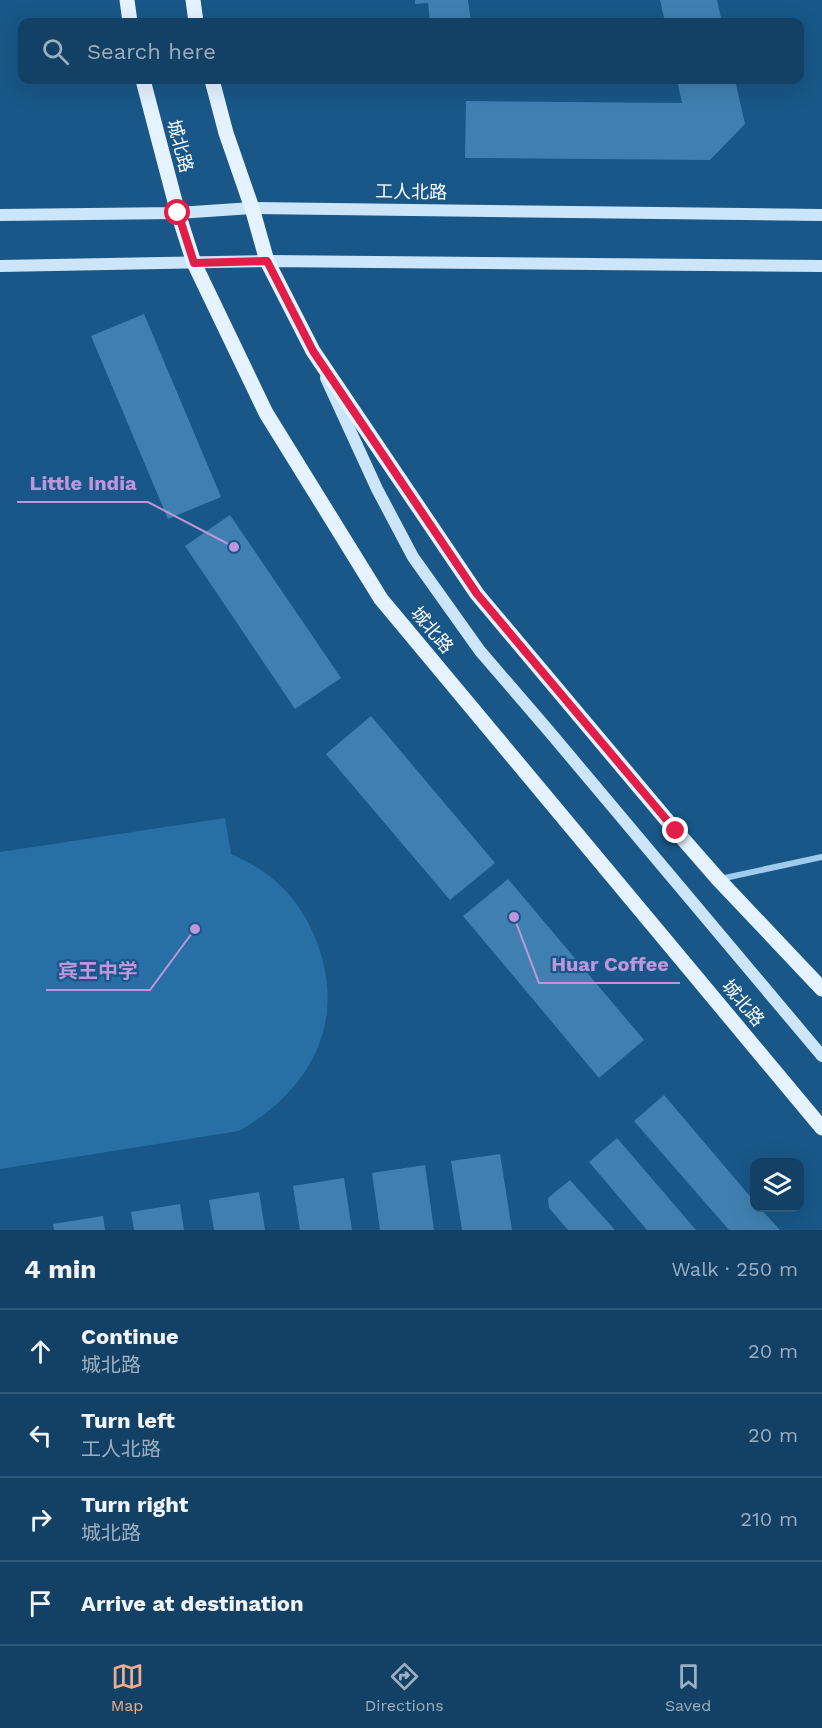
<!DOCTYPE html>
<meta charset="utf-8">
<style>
body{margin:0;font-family:"Work Sans","Noto Sans SC",sans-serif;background:#1f4c6e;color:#f1f3f6}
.controls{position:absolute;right:18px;bottom:18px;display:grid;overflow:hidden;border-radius:12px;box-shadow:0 6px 24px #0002}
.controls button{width:54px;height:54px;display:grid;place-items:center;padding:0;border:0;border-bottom:2px solid #315a79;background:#124165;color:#f1f3f6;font:30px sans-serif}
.stop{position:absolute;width:18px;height:18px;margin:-14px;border:4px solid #e11d48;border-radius:50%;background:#fff}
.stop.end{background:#e11d48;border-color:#fff;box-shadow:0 2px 6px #0008}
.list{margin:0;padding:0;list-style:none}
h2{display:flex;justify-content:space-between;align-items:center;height:78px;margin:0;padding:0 24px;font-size:26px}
h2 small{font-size:20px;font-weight:400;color:#9cafbf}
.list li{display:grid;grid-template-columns:39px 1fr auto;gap:18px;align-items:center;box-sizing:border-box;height:84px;padding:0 24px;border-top:2px solid #315a79}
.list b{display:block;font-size:22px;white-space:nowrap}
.list p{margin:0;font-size:20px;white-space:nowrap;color:#9cafbf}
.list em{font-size:20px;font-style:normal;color:#9cafbf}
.icon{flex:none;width:33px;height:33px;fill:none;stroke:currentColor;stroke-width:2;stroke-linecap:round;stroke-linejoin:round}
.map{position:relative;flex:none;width:822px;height:1230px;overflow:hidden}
.search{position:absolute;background:#124165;box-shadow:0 6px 24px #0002;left:18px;right:18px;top:18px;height:66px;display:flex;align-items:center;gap:15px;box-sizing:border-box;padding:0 21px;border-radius:12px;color:#9cafbf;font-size:22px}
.sheet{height:414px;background:#124165}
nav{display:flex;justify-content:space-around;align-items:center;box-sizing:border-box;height:84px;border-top:2px solid #315a79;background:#124165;font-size:16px;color:#9cafbf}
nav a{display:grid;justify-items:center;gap:3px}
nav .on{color:#eead8d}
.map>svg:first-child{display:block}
.green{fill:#276fa5}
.building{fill:#4080b1}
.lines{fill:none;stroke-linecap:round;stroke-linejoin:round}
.minor{stroke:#9fcced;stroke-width:6}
.secondary{stroke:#cce5f9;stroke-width:12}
.primary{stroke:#e5f2ff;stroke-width:15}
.route{stroke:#e11d48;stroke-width:8}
.labels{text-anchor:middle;stroke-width:4.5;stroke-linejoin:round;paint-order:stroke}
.street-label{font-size:18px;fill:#fff;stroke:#185787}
.leader{fill:none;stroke:#bd96df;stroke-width:2}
.callout-dot{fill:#bd96df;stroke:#185787;stroke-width:2}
.callout-label{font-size:20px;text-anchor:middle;font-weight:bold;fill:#bd96df;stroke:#185787;stroke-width:4.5;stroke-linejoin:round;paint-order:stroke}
</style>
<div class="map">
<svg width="822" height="1230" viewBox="0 0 822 1230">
<rect width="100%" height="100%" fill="#185787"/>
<!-- green -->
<path class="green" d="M225,818l6,36c39,17 66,41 83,81 35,82 0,153 -75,196l-239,38v-317z"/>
<!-- building -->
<path class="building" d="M415,0h53l3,22h-41l-2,-19 -13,1z
M660,0h57l5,22h-57z
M677,80h58l10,44 -35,36 -245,-2 1,-57 216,2z
M144,314l77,183 -53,22 -77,-183z
M230,515l111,163 -46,31 -110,-163z
M371,716l124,147 -45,37 -124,-146z
M508,879l136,161 -45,38 -136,-162z
M664,1095l90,106v7h6l20,22h-51l-95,-109z
M617,1138l79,92h-49l-58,-68z
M500,1154l12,76h-50l-11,-69z
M425,1165l9,65h-54l-8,-57z
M344,1178l8,52h-52l-7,-44z
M570,1180l45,50h-47l-19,-22 -1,-10z
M259,1192l6,38h-51l-5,-30z
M180,1204l4,26h-50l-3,-18z
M103,1216l2,14h-51l-1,-6z"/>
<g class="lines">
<!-- minor -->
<path class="minor" d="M720,879l102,-22"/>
<!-- secondary -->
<path class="secondary" d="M0,215l178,-2 74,-5 570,7
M0,266l267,-5 555,5
M326,378l51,111 36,68 67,94 68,79 274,326"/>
<!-- primary -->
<path class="primary" d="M127,0l3,22
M193,0l3,22
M143,80l35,133 16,50 72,150 115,186 441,529
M212,80l14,53 26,75 15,53 46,90 164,243 199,237 42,48 104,110"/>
</g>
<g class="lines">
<!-- route -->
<path class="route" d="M178,213l16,50 73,-2 46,90 164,243 199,237"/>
</g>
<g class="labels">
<!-- street labels -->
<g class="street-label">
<text transform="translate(180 146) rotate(75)" y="6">城北路</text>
<text transform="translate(411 192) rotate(1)" y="6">工人北路</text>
<text transform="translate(432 630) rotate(50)" y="6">城北路</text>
<text transform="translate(743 1003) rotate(50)" y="6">城北路</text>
</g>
</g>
<!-- callouts -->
<path class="leader" d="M234 547L148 502H17M514 917L539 983H680M195 929L150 990H46"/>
<g class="callout-dot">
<circle cx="234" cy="547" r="6"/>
<circle cx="514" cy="917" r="6"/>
<circle cx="195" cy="929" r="6"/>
</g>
<g class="callout-label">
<text x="83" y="490">Little India</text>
<text x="610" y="971">Huar Coffee</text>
<text x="98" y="978">宾王中学</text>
</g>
</svg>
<div class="controls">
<button><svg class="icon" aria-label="layers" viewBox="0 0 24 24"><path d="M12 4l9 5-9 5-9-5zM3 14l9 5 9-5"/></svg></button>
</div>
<div class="stop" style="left:178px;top:213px"></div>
<div class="stop end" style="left:676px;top:831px"></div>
<div class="search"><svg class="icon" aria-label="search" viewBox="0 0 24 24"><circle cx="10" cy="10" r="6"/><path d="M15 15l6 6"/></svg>Search here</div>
</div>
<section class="sheet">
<h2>4 min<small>Walk · 250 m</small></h2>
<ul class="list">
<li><svg class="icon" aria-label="ahead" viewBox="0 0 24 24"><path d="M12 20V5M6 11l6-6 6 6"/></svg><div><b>Continue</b><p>城北路</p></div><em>20 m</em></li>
<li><svg class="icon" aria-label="left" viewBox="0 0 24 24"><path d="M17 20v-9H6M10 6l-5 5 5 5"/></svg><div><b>Turn left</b><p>工人北路</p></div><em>20 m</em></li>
<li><svg class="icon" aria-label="right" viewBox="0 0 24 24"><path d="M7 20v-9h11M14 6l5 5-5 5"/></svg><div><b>Turn right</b><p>城北路</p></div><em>210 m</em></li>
<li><svg class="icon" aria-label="arrive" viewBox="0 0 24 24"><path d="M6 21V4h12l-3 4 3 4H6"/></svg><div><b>Arrive at destination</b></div></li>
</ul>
</section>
<nav>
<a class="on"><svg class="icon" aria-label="map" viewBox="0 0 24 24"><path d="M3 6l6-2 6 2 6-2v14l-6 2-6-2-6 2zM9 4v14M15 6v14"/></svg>Map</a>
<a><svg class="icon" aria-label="directions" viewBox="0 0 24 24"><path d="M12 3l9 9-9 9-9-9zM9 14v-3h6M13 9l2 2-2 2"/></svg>Directions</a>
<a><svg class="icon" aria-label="saved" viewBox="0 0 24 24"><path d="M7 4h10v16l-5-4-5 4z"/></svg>Saved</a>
</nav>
